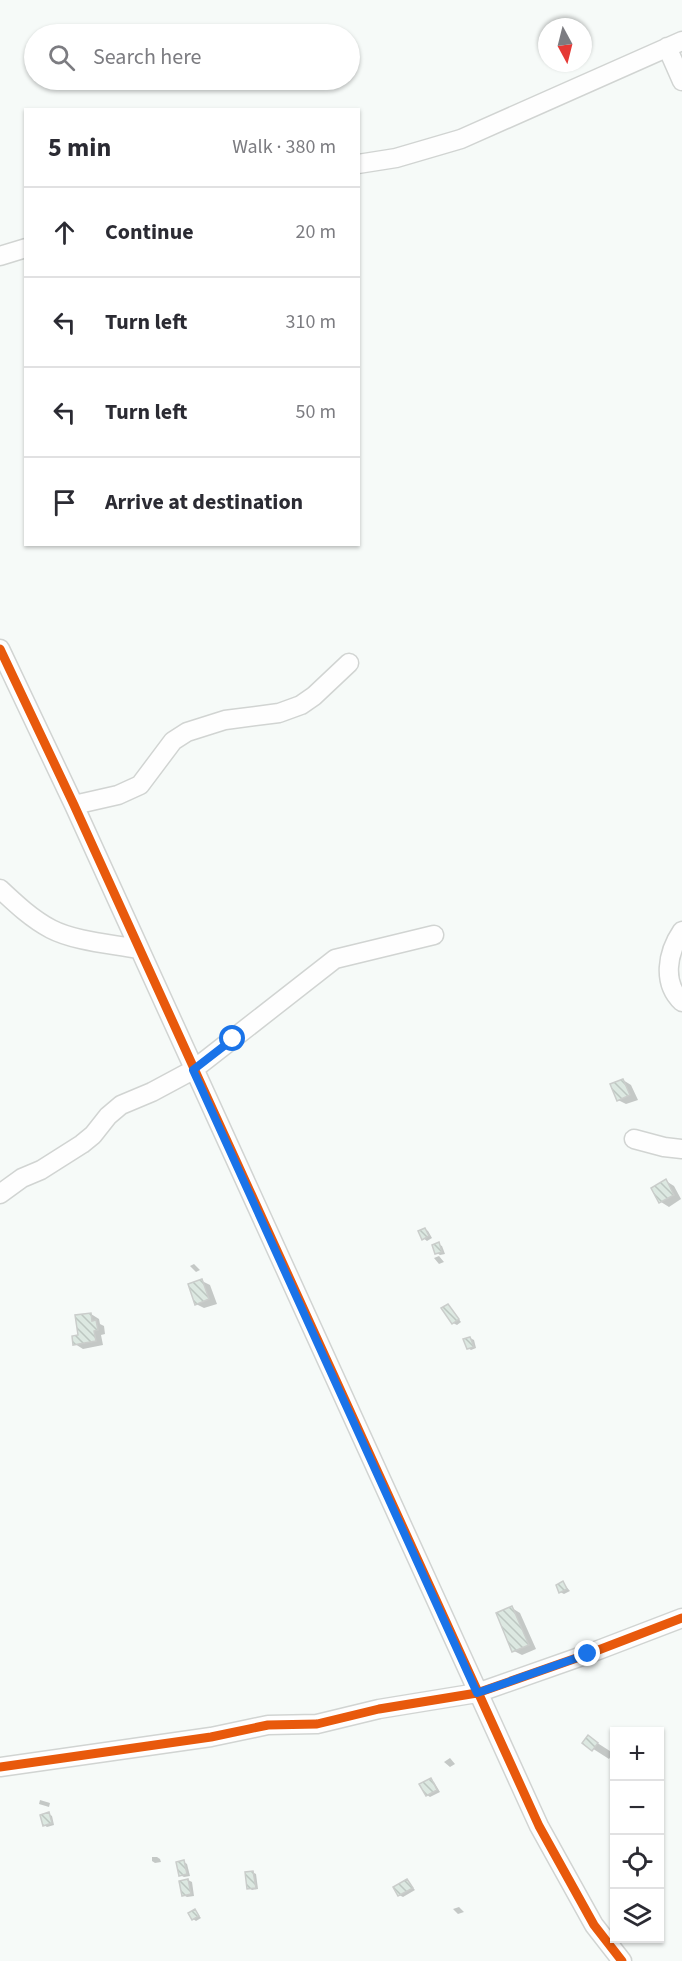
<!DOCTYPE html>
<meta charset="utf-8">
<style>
body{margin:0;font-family:"Source Sans 3",sans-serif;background:#f7f7f7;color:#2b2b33}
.controls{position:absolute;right:18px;bottom:18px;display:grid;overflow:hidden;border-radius:0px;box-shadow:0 2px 4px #0004}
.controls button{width:54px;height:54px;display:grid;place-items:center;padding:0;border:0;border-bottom:2px solid #e1e1e2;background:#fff;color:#2b2b33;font:30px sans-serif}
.compass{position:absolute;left:538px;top:18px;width:54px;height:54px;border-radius:50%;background:#fff;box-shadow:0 2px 4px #0004;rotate:173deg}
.stop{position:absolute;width:18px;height:18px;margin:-14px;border:4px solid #1a73e8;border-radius:50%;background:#fff}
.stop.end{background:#1a73e8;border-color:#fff;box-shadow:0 2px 6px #0008}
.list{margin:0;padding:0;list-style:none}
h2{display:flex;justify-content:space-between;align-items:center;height:78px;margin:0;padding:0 24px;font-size:26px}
h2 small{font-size:20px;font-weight:400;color:#7c7c81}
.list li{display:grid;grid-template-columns:39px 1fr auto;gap:18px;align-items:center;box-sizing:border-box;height:90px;padding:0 24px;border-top:2px solid #e1e1e2}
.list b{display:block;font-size:22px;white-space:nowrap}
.list em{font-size:20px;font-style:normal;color:#7c7c81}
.icon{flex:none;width:33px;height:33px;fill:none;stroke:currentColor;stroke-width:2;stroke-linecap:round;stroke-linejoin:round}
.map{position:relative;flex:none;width:682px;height:1961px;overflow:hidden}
.search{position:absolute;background:#fff;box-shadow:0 2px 4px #0004;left:24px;top:24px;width:336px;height:66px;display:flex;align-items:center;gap:15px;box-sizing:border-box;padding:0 21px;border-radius:33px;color:#7c7c81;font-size:22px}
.panel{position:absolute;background:#fff;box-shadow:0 2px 4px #0004;left:24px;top:108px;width:336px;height:438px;border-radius:0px}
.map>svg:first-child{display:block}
.shadow{fill:#0003}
.building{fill:url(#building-back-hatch);stroke:#cacdcb;stroke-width:1.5}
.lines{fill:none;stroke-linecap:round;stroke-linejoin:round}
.minor-casing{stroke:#d1d4d2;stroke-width:21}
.minor{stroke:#fefefe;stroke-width:18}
.cycleway-casing{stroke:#fff;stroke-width:13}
.cycleway{stroke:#e8590c;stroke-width:9}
.route{stroke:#1a73e8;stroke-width:8}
</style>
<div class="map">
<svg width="682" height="1961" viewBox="0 0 682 1961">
<defs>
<pattern id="building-back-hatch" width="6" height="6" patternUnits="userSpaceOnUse" patternTransform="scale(1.5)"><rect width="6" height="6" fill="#dce8e1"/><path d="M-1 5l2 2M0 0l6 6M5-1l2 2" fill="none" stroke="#bdc7c1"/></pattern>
</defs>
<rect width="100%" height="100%" fill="#f6faf8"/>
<!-- shadow -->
<path class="shadow" d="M623,1080l8,5 7,15 -12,4 -8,-4z
M666,1181l8,5 7,13 -12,8 -8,-5z
M425,1229l3,2 4,7 -5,3 -4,-3z
M438,1244l4,2 3,8 -5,1 -3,-2z
M439,1256l5,6 -5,2 -5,-6z
M194,1264l6,6 -4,2 -6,-6z
M202,1281l8,4 7,19 -13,4 -8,-4z
M448,1305l13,17 -4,3 -4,-2z
M91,1314l8,5 1,5 4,2 1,8 -4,1 2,10 -20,4 -8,-5z
M470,1338l4,2 2,8 -5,2 -3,-2z
M563,1583l7,8 -6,3 -4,-2z
M512,1608l8,5 16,36 -14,6 -8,-4z
M588,1737l25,16 -4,6 -25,-16z
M450,1758l5,6 -5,3 -6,-5z
M431,1780l3,2 6,10 -10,5 -3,-2z
M40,1800l10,3 -1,4 -10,-3z
M49,1814l3,2 2,9 -7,2 -3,-2z
M152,1857h5l3,2 1,3 -6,1 -3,-2z
M184,1862l3,2 3,12 -6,1 -4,-2z
M252,1872l4,2 2,15 -6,1 -3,-2z
M188,1880l4,2 2,14 -7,1 -4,-2z
M407,1881l8,9 -12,7 -4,-2z
M459,1907l5,5 -6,2 -5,-5z
M195,1911l6,7 -5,3 -3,-2z"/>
<!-- building -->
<path class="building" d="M623,1079l7,16 -13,6 -7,-17z
M666,1179l8,16 -15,8 -8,-15z
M425,1228l4,8 -7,4 -4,-9z
M439,1242l3,10 -7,2 -3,-9z
M202,1279l7,20 -14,6 -7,-21z
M448,1304l11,15 -7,5 -11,-16z
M91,1313l1,8 4,-1 2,10 -4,1 2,10 -23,4 -1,-9 6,-1 -3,-20z
M470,1337l4,10 -7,2 -4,-10z
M563,1581l4,8 -8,4 -3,-8z
M512,1606l17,39 -17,7 -16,-39z
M588,1735l10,8 -6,8 -10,-8z
M431,1778l6,12 -11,6 -7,-12z
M49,1812l3,11 -9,3 -3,-11z
M184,1860l3,14 -8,2 -3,-14z
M253,1871l3,17 -9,1 -2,-17z
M188,1879l3,15 -9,2 -3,-15z
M407,1879l6,9 -15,8 -5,-9z
M195,1909l4,7 -7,4 -4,-7z"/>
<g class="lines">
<!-- minor casing -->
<g class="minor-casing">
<path id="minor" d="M667,47l15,34
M358,164l38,-6 65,-19 221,-98
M0,256l26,-8
M0,649l74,156 465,1021 55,99 28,36
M74,805l44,-10 22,-10 33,-44 14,-9 38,-12 54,-7 22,-8 13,-9 35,-33
M0,889c16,15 32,30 51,40 23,12 60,15 86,20
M682,931c-15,22 -20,52 0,71
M634,1139l30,8 18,2
M0,1194l22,-16 19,-8 41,-26 11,-9 15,-19 13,-11 31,-13 41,-22 142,-111 99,-24
M0,1767l211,-30 57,-12 49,-1 62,-15 98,-16 111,-39 94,-36"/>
</g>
<!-- minor -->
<use href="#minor" class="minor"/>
<!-- cycleway casing -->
<g class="cycleway-casing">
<path id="cycleway" d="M0,649l74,156 465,1021 55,99 28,36
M0,1767l211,-30 57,-12 49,-1 62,-15 98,-16 111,-39 94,-36"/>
</g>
<!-- cycleway -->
<use href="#cycleway" class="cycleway"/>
</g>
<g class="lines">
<!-- route -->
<path class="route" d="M233,1039l-40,31 284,623 111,-39"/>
</g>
</svg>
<div class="controls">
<button>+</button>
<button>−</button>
<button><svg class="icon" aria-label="locate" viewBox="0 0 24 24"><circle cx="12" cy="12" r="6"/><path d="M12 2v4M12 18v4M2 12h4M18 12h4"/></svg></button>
<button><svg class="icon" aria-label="layers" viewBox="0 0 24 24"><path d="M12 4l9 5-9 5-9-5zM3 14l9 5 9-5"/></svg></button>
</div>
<svg class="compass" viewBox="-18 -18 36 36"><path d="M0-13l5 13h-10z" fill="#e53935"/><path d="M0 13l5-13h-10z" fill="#7c7c81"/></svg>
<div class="stop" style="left:233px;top:1039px"></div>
<div class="stop end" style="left:588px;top:1654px"></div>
<div class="search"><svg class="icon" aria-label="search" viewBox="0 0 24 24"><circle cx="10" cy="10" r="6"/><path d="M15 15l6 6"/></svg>Search here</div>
<section class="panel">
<h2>5 min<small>Walk · 380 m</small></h2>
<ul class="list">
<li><svg class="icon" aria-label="ahead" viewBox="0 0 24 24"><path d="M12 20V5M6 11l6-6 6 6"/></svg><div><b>Continue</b></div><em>20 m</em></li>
<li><svg class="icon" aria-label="left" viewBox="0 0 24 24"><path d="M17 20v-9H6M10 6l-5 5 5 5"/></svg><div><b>Turn left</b></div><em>310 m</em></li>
<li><svg class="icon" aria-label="left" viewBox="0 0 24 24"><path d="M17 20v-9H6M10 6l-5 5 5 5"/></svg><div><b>Turn left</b></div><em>50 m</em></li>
<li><svg class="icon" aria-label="arrive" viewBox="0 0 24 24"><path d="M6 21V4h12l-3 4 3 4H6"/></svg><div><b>Arrive at destination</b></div></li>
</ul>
</section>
</div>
